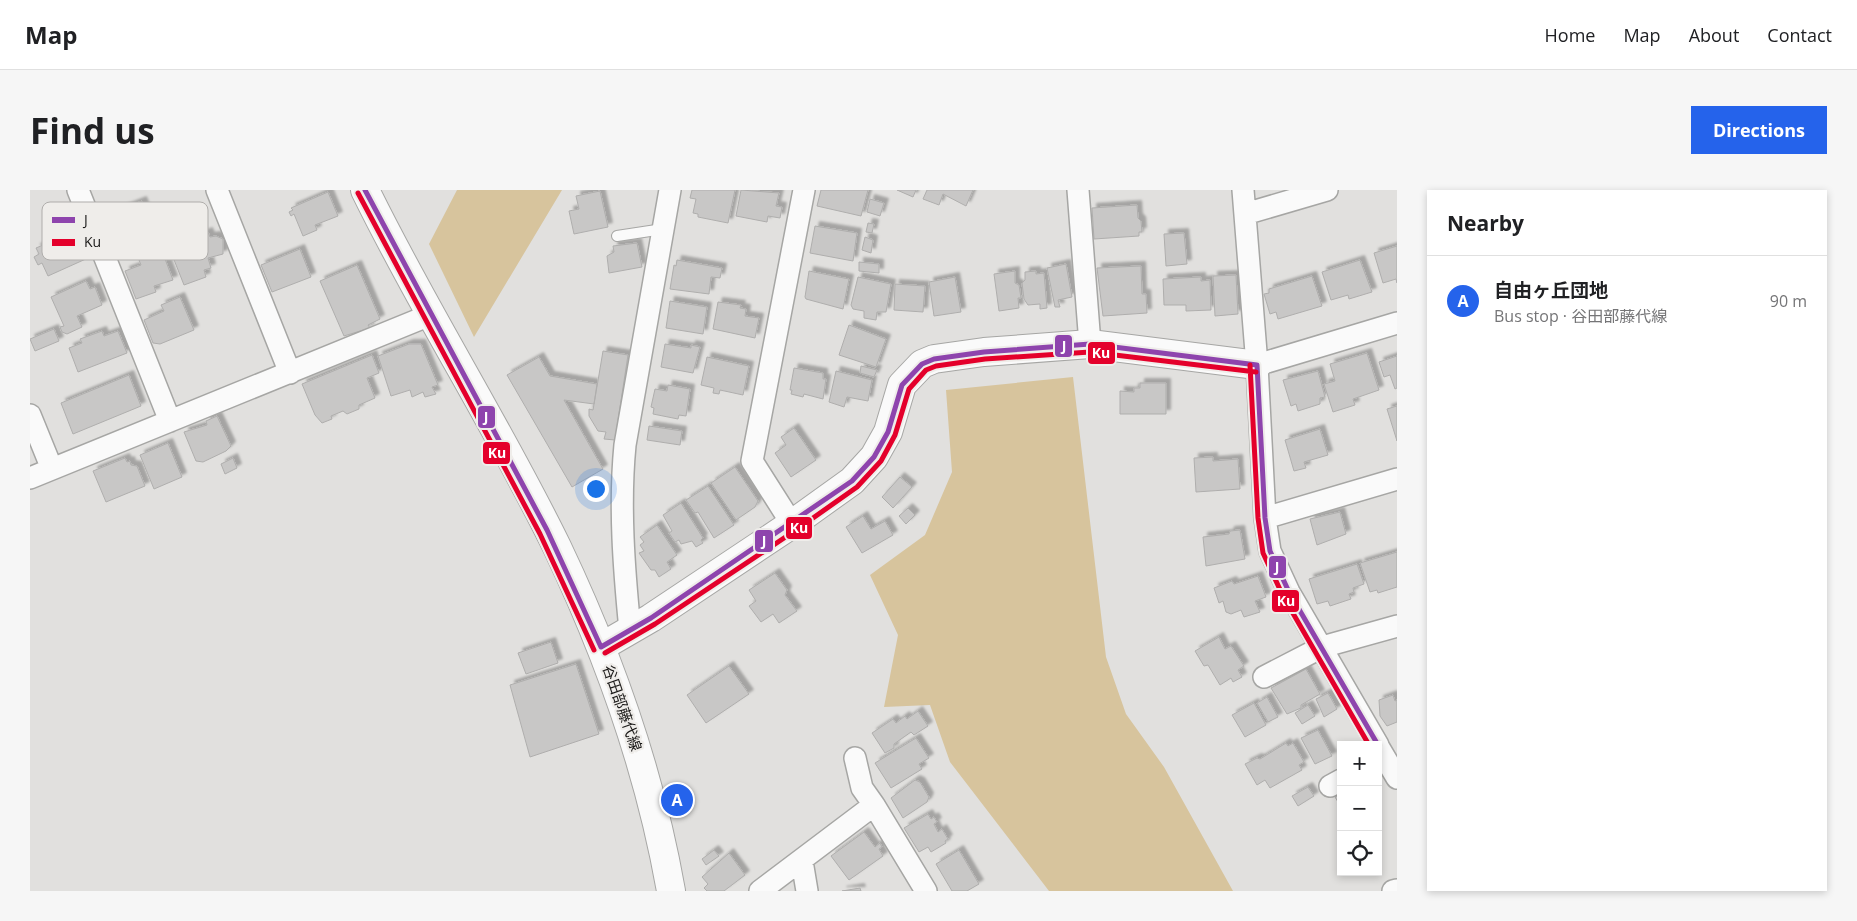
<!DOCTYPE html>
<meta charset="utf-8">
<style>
body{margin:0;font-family:"Open Sans","Noto Sans JP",sans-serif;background:#f6f6f6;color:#202124}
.controls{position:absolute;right:15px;bottom:15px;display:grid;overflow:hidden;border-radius:0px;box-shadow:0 2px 8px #0003}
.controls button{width:45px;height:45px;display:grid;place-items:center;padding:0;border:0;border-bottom:1px solid #e0e0e0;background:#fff;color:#202124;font:25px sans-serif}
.you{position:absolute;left:565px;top:298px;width:18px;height:18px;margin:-12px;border:4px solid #fff;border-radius:50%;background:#1a73e8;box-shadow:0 0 0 8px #1a73e833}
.badge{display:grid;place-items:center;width:32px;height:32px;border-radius:50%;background:#2563eb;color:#fff;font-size:16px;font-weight:700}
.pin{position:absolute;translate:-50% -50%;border:2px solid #fff;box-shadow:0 1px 5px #0006}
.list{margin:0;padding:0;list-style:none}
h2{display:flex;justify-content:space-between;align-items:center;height:65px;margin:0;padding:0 20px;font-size:21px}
h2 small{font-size:16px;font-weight:400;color:#757577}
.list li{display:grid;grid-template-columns:32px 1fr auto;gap:15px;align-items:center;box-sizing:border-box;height:90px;padding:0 20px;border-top:1px solid #e0e0e0}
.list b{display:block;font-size:19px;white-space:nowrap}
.list p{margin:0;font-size:16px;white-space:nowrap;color:#757577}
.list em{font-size:16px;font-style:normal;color:#757577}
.icon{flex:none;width:28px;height:28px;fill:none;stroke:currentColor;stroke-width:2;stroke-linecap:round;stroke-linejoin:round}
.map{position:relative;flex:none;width:1367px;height:701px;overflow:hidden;border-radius:0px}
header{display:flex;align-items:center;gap:30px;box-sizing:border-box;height:70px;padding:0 25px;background:#fff;border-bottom:1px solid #e0e0e0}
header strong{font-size:24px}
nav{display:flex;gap:28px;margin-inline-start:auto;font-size:18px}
.intro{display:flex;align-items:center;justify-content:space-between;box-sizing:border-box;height:120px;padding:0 30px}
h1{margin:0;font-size:35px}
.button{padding:12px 22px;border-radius:0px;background:#2563eb;color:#fff;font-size:18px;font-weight:700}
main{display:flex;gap:30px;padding:0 30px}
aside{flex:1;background:#fff;border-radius:0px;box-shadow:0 2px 8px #0003}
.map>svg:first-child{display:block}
.green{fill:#d7c49d}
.building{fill:#c8c7c6;stroke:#afaead;filter:url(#shadow)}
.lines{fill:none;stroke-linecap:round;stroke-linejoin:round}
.lane-casing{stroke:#a6a6a4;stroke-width:12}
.street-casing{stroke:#a6a6a4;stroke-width:24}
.secondary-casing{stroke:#a6a6a4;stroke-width:30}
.lane{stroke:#fafafa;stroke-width:10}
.street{stroke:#fafafa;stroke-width:21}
.secondary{stroke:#fafafa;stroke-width:28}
.bus-1-casing{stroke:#efedea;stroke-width:9}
.bus-2-casing{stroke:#efedea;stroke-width:9}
.bus-1{stroke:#8e44ad;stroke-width:5}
.bus-2{stroke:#e4002b;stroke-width:5}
.labels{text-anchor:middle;stroke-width:4.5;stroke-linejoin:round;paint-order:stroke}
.street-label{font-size:15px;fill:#191817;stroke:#efedea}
.key{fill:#efedea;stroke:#afadab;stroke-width:1}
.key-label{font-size:14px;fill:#191817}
.line-badge{stroke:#efedea;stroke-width:2}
.badge-label{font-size:14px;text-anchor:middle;font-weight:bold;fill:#fff}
</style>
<header>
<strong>Map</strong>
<nav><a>Home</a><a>Map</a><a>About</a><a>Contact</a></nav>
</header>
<div class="intro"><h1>Find us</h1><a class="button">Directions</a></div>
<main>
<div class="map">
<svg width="1367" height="701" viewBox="0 0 1367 701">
<defs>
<filter id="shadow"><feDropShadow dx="4.5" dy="-4.5" stdDeviation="1" flood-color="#0004"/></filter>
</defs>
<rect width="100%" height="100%" fill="#e1e0de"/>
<!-- green -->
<path class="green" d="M427,0h105l-88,147 -45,-93z
M1043,187l33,280 20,57 38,53 69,124h-184l-99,-129 -20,-57 -46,2 14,-72 -28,-60 55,-40 27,-63 -6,-82z"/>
<!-- building -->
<path class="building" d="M662,0h43l-7,33 -30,-6v-3l-5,-1 3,-14 -6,-1z
M711,0l38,3 -3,13 6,1 -2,11 -12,-2 -1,6 -31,-6z
M791,0h47l-7,26 -44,-10z
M867,0h19l-3,7z
M897,0h46l-7,16 -23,-12 -4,11 -16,-6z
M570,1l8,36 -34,7 -5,-23 10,-2 -3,-13z
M298,2l10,24 -23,9 2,5 -14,6 -9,-22 -3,2 -2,-4 4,-2 -2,-2z
M840,9l14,4 -4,13 -13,-4z
M112,11l10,26 -26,10 2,5 -11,4 -11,-31z
M1107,15l1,13 3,3 1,11h-3v4l-45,3 -2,-31z
M838,33l6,1 -2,9 -6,-1z
M785,36l42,7 -4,28 -43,-8z
M46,41l12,27 -40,18 -6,-13 -4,2 -4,-8 5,-3 -3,-6z
M178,42l2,5 6,-1 7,3v15l-15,4 3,10 -7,2 2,7 -22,8 -15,-38z
M1154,43l3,31 -21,2 -2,-32z
M835,47l8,3 -2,13 -9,-3z
M607,53l5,24 -33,6 -2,-17 7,-4 -1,-6z
M1367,56v37l-1,-4 -13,4 -9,-30z
M270,59l11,28 -39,15 -11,-27z
M132,61l11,29 -19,6 2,6 -20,7 -11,-28 16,-6 -2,-5z
M647,70l45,8 -2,10 -9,-1 -2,17 -39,-5 4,-24 2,1z
M1330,70l12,32 -23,7 -1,-4 -17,5 -9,-28z
M829,72l20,2v9l-20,-2z
M1036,74l6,33 -14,3 2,7h-5l-8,-39z
M327,75l23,54 -12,6 2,3 -26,8 -24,-55z
M1111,76l1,28h4l1,19 -44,3 -6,-48z
M779,81l40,8 -6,30 -37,-10 -1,-2z
M985,81v12l4,2 2,13h-3l1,10 -20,3 -5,-37z
M1006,81v3l8,-1 3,35 -7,1v-5l-12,1 -4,-6 -2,-16 3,-3v-8z
M1206,85l2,39 -23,2 -2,-40z
M1282,86l10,30 -44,13 -2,-7 -6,2 -6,-20 5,-1v-4z
M828,87l33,7 -5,28h-9l-1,8 -12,-2v-7l-11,-2 -2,-4z
M925,87l6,35 -27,4 -5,-34z
M1171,87v4l9,-1 1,30 -25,1v-6h-22l-1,-26z
M56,91l4,8 5,-2 7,18 -25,11 5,11 -15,7 -5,-2 -2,-5 4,-1 -13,-29z
M865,94l30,2 -2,26 -29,-2z
M150,107l14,33 -34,14 -7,-1 -9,-23 20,-9 -3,-6z
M640,111l37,6 -4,27 -37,-6z
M688,112l23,3 -1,3 6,1 -1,7 14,2 -4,20 -42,-9z
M819,135l37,14 -10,28 -37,-12z
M24,139l5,12 -24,10 -5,-12z
M72,141l2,5 14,-5 9,22 -49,19 -9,-24 13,-5 -2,-4z
M379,154h12l17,41 -6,2 4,7 -11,3 -2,-5 -11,5 -2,-7 -19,6 -13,-40z
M635,154l26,4v-3l9,2 -7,26 -32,-6z
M573,161l25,4 -13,85 -11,-1 2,-7 -8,-1 -9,-15v-7l4,1z
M1337,163l12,37 -26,9 2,6 -22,7 -9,-28 11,-3 -5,-17z
M342,165l7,18 -12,5 8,20 -16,7v4l-12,5 -4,-3 -12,5 1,3 -10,4 -7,-8 -13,-31z
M1367,166v32l-2,1 -5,-14 -6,2 -5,-15z
M509,167l11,19 47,8 -3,20 -30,-4 39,69 -31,18 -65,-112z
M677,167l42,9 -6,29 -23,-5 -1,4 -6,-1 1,-5 -13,-3z
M831,176l16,4 -3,7 -14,-4z
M764,178l29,5v6h3l-3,20 -19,-5 -1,3 -12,-3 1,-4h-2z
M806,181l36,9 -4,21 -21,-4 -3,10 -15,-5z
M1288,181l7,26 -5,1v6l-22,7 -2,-7 -5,2 -8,-26z
M99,185l12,31 -68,28 -12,-31z
M1110,193h26v31h-46v-23l14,1v-4h6z
M638,195l22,4 -4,27 -7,-1 -1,4 -25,-5 1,-6 -3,-1 4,-18 12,2z
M1367,216v35l-10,-32z
M187,226l14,30 -5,5 -23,11 -7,-1 -12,-29 23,-7 -1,-4z
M619,236l33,5 -2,14 -33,-5z
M764,238l22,32 -25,17 -16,-24 11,-8 -5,-8z
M1290,239l8,26 -24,7 2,6 -12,3 -9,-31z
M138,253l14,34 -28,12 -14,-34z
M1183,267v4l25,-2 2,30 -44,3 -2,-34z
M95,268l2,4 3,-1 1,4 6,1 8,20 -39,16 -13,-31z
M203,268l4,10 -12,6 -4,-10z
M705,277l23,34 -3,6 -19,13 -25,-37z
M870,287l12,10 -19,21 -11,-11z
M678,296l26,39 -20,13 -16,-26 -3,1 -9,-13z
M651,313l22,35 -2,2 2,3 -7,4 -4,-6 -11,3 -2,-4 -4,2 -6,-9 3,-2 -9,-16z
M878,318l7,7 -9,9 -7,-8z
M1310,322l6,22 -29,11 -7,-26z
M833,326l8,13 14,-8 8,14 -31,18 -16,-26z
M627,335l20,30 -10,7 4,7 -12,8 -4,-7h-4l-12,-17 5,-2 -4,-6 4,-3 -4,-5z
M1210,340l5,29 -39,7 -3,-29 26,-3 1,-3z
M1367,362v35l-19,6 -1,-3 -7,2 -10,-29z
M1327,374l7,20 -11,4 1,4 -5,2 2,5 -21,7 -2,-5 -11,3 -8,-25z
M745,383l12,17 -2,5 12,16 -18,12 -6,-9 -12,8 -12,-16 7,-5 -7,-11z
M1228,386l8,21 -11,4 5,11 -16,5 -3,-7 -10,4 -5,-2 -3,-11 -4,2 -5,-15 18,-7 2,3z
M1189,447l6,12 6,-3 13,20 -6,4 4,7 -9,5 -2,-4 -11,7 -12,-20 -4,1 -9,-15z
M521,452l7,21 -32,11 -8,-21z
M546,474l23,70 -69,23 -20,-72z
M699,476l20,28 -43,29 -19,-28z
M1276,479l14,25 -19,11v3l-14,6 -16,-26z
M1298,503l9,16 -13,8 -8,-18z
M1363,505l2,6 2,-1v22l-10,4 -7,-10 -1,-16z
M1237,507l11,20 -10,5 -11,-19z
M1224,513l12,22 -21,12 -13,-22z
M1278,515l7,11 -13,8 -7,-11z
M888,521l10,15 -14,9 -3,-3 -17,12v4l-9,5 -13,-20 21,-14 3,4 9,-7 2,3z
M1288,540l14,26 -17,8 -14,-26z
M886,548l13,20 -10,6 3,5 -31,19 -16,-25z
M1256,553l2,3 5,-3 11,19 -5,3 3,5 -32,18 -5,-8 -8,5 -12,-21 12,-6 3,1z
M885,590l5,2 9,15 -2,5 -24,16 -12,-20z
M1278,597l6,9 -16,10 -6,-10z
M1311,604v13l-6,-10z
M898,624l3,5 3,-2 3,5 -3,2 4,8 4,-3 6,10 -3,2 1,2 -15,9 -3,-5 -9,5 -15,-24z
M834,642l11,15 5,-4 2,4 -3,2 4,7 -34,24 -18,-24z
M684,660l5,6 -13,9 -4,-6z
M929,660l20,34 -12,7h-15l-16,-27z
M699,663l16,22 -21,16h-17l-3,-3 4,-4 -6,-7z
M830,698l1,3h-19z"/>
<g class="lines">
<!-- lane casing -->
<g class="lane-casing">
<path id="lane" d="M587,46l46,-7"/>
</g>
<!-- street casing -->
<g class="street-casing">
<path id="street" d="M48,0l92,231
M187,0l73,183
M1048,0l12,154
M1213,0l14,175 8,153 5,33 19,41 89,153
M1215,24l82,-24
M1227,175l140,-42
M0,225l22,54
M0,288l400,-163
M1235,328l132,-39
M762,334l-40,-63 52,-271
M600,440c-6,-61 -11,-124 -5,-185l45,-255
M1234,487l58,-30 75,-21
M1348,556l19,32
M825,568l7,30 12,17
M1300,596l11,-6
M772,671l5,30
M730,701l114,-86 52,86
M1363,701l4,-1"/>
</g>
<!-- secondary casing -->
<g class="secondary-casing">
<path id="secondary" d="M335,0c59,121 133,236 192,357 52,109 93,225 114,344
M571,457l50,-29 141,-94 60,-43 22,-24 14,-25 14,-47 20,-21 12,-5 50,-7 106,-8 167,21"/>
</g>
<!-- lane -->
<use href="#lane" class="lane"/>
<!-- street -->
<use href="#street" class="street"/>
<!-- secondary -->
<use href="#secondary" class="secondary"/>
<!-- bus-1 casing -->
<g class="bus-1-casing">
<path id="bus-1" d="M335,0l182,340 54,117
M1227,175l8,153 5,33 19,41 89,153
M571,457l50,-29 201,-137 22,-24 14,-25 14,-47 20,-21 12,-5 50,-7 106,-8 167,21"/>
</g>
<!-- bus-2 casing -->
<g class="bus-2-casing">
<path id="bus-2" d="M328,3l182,341 54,116
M1220,175l8,153 5,35 20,43 86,149
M575,463l50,-29 141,-94 61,-43 24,-26 14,-26 14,-46 17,-19 10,-4 49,-7 105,-7 166,20"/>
</g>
<!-- bus-1 -->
<use href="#bus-1" class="bus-1"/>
<!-- bus-2 -->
<use href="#bus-2" class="bus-2"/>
</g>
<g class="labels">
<!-- street labels -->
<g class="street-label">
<text transform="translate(592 518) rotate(71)" y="5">谷田部藤代線</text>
</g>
</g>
<!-- legend -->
<rect x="12" y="12" width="166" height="58" rx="8" class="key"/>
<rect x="22" y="27" width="23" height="6" fill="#8e44ad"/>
<rect x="22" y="49" width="23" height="7" fill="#e4002b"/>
<g class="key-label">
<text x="54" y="35">J</text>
<text x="54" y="57">Ku</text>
</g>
<g class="line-badge">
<rect x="1024" y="144" width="19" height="24" rx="5" fill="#8e44ad"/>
<rect x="1057" y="151" width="29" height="24" rx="5" fill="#e4002b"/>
<rect x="447" y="215" width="19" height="24" rx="5" fill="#8e44ad"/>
<rect x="452" y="251" width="29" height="24" rx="5" fill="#e4002b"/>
<rect x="755" y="326" width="28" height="24" rx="5" fill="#e4002b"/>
<rect x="724" y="339" width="20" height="24" rx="5" fill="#8e44ad"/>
<rect x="1238" y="365" width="19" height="24" rx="5" fill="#8e44ad"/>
<rect x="1241" y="399" width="29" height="24" rx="5" fill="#e4002b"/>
</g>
<g class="badge-label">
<text x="1034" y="161">J</text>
<text x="1071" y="168">Ku</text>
<text x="456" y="232">J</text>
<text x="467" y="268">Ku</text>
<text x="769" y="343">Ku</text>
<text x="734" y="356">J</text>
<text x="1247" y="382">J</text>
<text x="1256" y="416">Ku</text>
</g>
</svg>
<div class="controls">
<button>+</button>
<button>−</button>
<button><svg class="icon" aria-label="locate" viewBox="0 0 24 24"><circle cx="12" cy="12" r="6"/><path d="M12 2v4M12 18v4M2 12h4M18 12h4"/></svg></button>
</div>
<div class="you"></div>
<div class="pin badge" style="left:647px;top:610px">A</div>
</div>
<aside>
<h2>Nearby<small></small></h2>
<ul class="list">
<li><span class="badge">A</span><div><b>自由ヶ丘団地</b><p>Bus stop · 谷田部藤代線</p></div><em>90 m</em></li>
</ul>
</aside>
</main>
